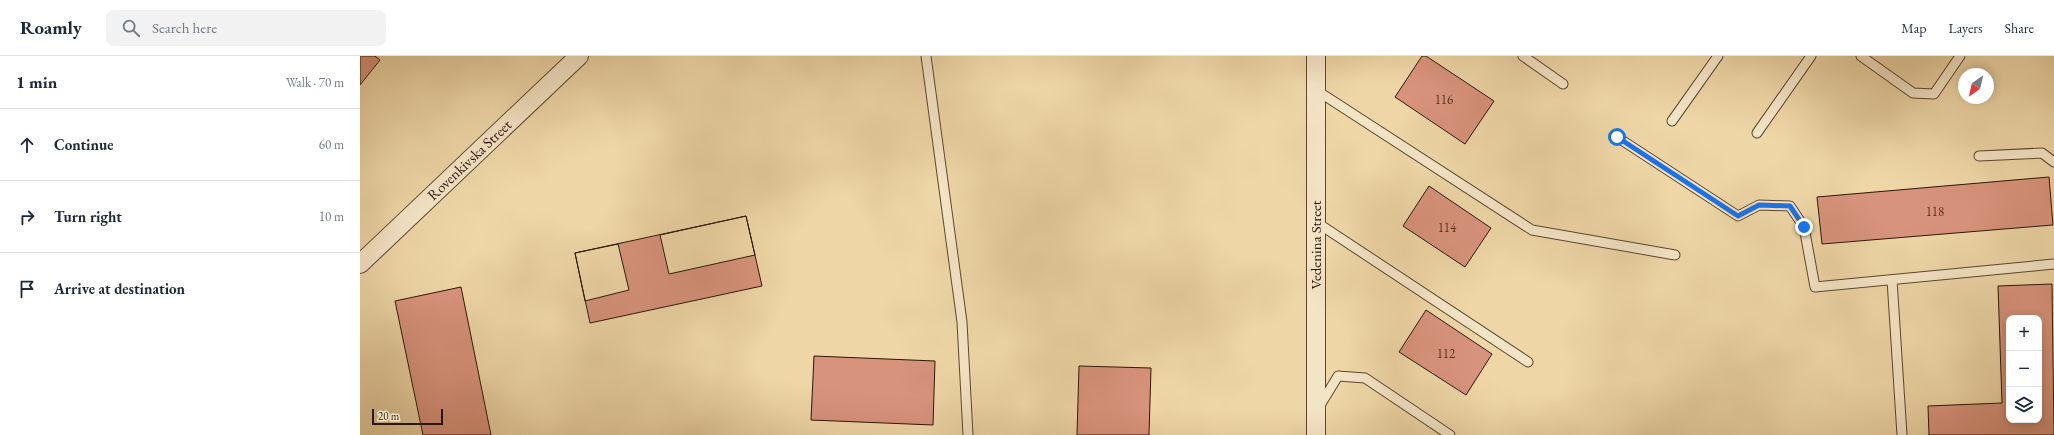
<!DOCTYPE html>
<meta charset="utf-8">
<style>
body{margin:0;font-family:"EB Garamond",serif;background:#f2f2f3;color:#1f2937}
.controls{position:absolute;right:12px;bottom:12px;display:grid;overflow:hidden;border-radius:8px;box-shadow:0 2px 10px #0003}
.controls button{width:36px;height:36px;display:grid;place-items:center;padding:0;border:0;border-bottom:1px solid #e0e1e3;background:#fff;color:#1f2937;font:20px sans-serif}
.compass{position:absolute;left:1598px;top:12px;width:36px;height:36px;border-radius:50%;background:#fff;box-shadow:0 2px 10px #0003;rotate:214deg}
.scale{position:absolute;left:12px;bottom:10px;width:71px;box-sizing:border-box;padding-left:4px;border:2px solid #2b1702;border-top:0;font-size:11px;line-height:14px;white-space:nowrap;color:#2b1702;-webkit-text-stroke:3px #f4e4c6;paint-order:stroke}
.stop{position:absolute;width:12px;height:12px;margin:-9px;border:3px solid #1a73e8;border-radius:50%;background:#fff}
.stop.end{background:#1a73e8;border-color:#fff;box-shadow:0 1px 4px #0008}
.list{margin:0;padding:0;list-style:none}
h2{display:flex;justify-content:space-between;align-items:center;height:52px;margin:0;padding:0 16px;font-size:17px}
h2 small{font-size:13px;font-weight:400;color:#747a83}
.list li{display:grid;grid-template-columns:26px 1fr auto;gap:12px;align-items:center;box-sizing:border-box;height:72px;padding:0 16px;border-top:1px solid #e0e1e3}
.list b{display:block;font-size:15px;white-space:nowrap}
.list em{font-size:13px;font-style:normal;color:#747a83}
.icon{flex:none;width:22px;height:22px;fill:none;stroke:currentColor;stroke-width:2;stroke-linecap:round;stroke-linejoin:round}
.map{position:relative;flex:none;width:1694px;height:379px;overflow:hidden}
header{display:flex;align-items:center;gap:24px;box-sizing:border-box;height:56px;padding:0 20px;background:#fff;border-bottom:1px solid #e0e1e3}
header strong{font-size:19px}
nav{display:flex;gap:22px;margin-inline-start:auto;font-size:14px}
.search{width:280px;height:36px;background:#f2f2f3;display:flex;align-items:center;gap:10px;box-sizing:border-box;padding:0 14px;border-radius:8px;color:#747a83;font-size:15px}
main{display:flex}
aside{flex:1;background:#fff}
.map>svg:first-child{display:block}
.building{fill:#d8937c;stroke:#2b1702;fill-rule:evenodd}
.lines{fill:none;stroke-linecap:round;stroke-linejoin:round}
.lane-casing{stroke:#5c472b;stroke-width:11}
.street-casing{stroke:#5c472b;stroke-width:20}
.lane{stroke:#f4e4c6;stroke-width:9}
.street{stroke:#f4e4c6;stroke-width:18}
.route{stroke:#1a73e8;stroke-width:5}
.labels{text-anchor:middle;stroke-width:4;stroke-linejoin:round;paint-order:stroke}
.number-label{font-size:13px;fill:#563620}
.street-label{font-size:15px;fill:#2b1702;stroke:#f4e4c6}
</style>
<header>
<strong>Roamly</strong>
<div class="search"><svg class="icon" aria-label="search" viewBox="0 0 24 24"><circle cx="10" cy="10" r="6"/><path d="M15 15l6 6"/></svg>Search here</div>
<nav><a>Map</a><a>Layers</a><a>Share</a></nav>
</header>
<main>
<aside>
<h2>1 min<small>Walk · 70 m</small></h2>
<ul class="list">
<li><svg class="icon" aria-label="ahead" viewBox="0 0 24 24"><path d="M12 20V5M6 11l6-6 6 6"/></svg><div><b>Continue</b></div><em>60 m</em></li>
<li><svg class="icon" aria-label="right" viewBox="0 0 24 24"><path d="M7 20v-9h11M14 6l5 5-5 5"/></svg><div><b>Turn right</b></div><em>10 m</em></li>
<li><svg class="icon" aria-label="arrive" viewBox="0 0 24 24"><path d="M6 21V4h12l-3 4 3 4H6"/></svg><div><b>Arrive at destination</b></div></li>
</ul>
</aside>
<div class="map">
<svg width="1694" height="379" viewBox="0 0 1694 379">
<rect width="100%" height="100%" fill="#eed6a7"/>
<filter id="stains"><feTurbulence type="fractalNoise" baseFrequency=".005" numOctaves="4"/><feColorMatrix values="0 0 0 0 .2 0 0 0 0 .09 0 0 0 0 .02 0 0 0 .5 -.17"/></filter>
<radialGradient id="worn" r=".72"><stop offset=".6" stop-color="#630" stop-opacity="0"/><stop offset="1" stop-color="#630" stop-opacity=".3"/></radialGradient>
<!-- building -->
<path class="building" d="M0,0h15l5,4 -20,25z
M1062,0h4l68,45 -29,43 -70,-47z
M1689,121l4,48 -231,19 -5,-47z
M1069,130l62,42 -26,39 -62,-41z
M386,160l16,70 -172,37 -15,-70z
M386,160l9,39 -86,19 -9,-39z
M258,188l11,46 -44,11 -10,-48z
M1692,228l2,151h-125l-1,-29 74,-3 -4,-117zM1649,262h30v102h-30z
M101,231l30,148h-68l-28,-134z
M1066,254l66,44 -26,41 -67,-43z
M454,300l121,5 -2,64 -122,-5z
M719,310l72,2 -2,67h-72z"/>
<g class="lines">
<!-- lane casing -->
<g class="lane-casing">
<path id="lane" d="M566,0l36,266 6,113
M1163,0l40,28
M1501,0l52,37 21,1 26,-38
M956,34l216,140 143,25
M1312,65l46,-65
M1397,77l54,-77
M1257,81l121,79 21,-11 31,1 14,21 11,60 239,-23
M1619,100l63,-3 12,9
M956,166l212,140
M1532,224l10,155
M959,351l19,-31 27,2 85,57"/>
</g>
<!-- street casing -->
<g class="street-casing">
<g id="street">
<path d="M956,0v379"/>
<path id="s1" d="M0,208l219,-208"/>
</g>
</g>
<!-- lane -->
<use href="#lane" class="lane"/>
<!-- street -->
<use href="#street" class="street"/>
</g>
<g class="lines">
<!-- route -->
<path class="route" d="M1257,81l121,79 21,-11 31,1 14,21"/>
</g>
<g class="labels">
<!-- number labels -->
<g class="number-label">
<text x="1084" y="48">116</text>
<text x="1575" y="160">118</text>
<text x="1087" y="176">114</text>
<text x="1086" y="302">112</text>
</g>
<!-- street labels -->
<g class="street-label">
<text dy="5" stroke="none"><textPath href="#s1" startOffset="151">Rovenkivska Street</textPath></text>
<text transform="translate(956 189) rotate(-90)" y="5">Vedenina Street</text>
</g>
</g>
<rect width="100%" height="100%" filter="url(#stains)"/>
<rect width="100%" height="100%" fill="url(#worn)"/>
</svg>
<div class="controls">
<button>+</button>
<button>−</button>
<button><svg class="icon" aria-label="layers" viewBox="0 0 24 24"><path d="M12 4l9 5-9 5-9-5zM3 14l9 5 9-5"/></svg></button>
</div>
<svg class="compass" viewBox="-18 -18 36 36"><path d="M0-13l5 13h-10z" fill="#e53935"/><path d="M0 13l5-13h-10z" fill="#747a83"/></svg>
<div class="scale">20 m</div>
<div class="stop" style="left:1257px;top:81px"></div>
<div class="stop end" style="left:1444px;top:171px"></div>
</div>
</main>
